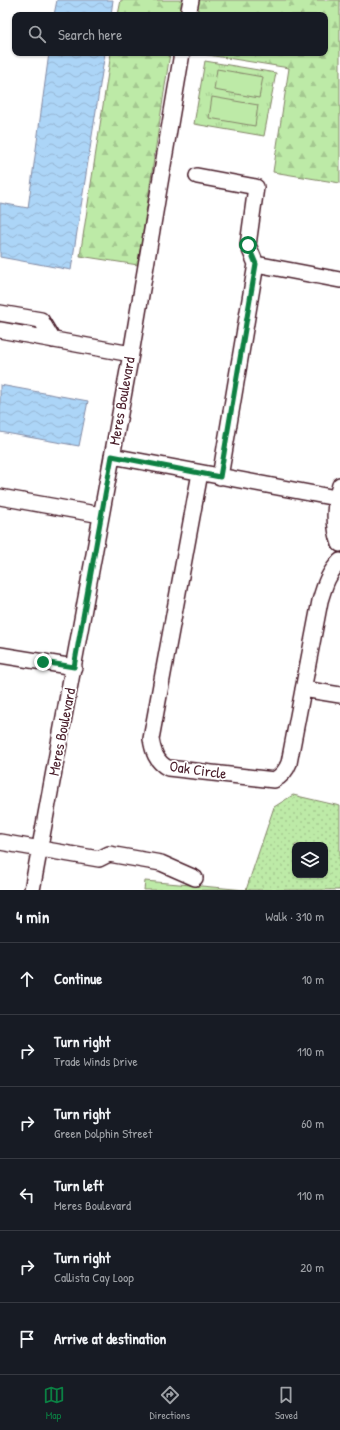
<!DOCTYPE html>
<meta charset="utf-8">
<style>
body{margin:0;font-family:"Patrick Hand",sans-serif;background:#20242c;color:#f1f3f6}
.controls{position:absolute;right:12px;bottom:12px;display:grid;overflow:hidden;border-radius:8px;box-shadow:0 1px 3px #0004}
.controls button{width:36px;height:36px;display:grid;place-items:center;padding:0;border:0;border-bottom:1px solid #363941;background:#171b24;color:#f1f3f6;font:20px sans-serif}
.stop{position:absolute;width:12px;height:12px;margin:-9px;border:3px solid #0b8043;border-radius:50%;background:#fff}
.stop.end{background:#0b8043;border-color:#fff;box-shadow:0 1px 4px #0008}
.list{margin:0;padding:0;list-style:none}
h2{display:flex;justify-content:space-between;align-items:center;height:52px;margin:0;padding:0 16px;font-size:17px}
h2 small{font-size:13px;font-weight:400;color:#9ea1a6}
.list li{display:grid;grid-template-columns:26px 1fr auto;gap:12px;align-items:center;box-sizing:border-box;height:72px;padding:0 16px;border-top:1px solid #363941}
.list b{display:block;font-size:15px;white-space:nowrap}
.list p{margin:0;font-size:13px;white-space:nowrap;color:#9ea1a6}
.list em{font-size:13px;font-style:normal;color:#9ea1a6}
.icon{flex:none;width:22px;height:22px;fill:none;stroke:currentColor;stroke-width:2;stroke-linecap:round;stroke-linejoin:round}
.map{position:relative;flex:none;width:340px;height:890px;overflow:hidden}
.search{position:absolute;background:#171b24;box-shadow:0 1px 3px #0004;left:12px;right:12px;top:12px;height:44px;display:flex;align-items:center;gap:10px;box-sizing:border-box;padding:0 14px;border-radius:8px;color:#9ea1a6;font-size:15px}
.sheet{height:484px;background:#171b24}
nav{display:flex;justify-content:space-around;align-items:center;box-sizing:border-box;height:56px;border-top:1px solid #363941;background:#171b24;font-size:11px;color:#9ea1a6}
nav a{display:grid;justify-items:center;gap:2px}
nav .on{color:#0b8043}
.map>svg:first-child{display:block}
.grass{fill:url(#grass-dots);stroke:#848469;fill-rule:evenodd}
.forest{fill:url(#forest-firs);stroke:#848469}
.park{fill:url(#park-tufts);stroke:#848469}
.pitch{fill:#bdeaa7;stroke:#848469}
.water{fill:url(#water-waves);stroke:#858ca5}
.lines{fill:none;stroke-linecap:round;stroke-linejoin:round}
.minor-casing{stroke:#4a1f2b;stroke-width:18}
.minor{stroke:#fff;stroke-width:15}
.route{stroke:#0b8043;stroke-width:5}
.labels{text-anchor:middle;stroke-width:3.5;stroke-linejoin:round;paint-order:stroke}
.street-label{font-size:15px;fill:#4a1f2b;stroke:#fff}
</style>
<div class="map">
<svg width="340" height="890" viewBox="0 0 340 890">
<defs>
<pattern id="grass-dots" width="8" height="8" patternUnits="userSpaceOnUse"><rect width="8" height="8" fill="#bdeaa7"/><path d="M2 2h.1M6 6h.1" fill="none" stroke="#a4c890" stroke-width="1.8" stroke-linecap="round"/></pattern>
<pattern id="forest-firs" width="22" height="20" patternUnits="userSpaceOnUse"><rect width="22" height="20" fill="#bdeaa7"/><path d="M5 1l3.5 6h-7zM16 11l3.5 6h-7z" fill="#a4c890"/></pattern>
<pattern id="park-tufts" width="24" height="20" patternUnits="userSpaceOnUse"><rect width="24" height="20" fill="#bdeaa7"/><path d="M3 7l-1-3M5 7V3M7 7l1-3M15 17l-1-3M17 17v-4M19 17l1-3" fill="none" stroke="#a4c890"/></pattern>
<pattern id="water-waves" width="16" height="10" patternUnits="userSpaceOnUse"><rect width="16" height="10" fill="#acd5f7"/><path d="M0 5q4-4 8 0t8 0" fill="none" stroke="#96b6d4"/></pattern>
</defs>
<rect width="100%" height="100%" fill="#fff"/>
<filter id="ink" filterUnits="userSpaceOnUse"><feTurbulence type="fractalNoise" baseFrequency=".025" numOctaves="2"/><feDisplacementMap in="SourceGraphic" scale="8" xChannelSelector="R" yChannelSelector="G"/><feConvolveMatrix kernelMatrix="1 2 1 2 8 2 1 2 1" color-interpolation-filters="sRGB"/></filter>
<g filter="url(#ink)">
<!-- grass -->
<path class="grass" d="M293,795l47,11v84h-94l28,-83zM295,845h30v30h-30z"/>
<!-- forest -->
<path class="forest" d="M121,0h62l-2,15h-63z
M198,0h142v183l-67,-11 16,-104 -93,-15h129v-38h-129z
M111,53h59l-32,212 -58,-9z"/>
<!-- park -->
<path class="park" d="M205,61l71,12 -12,63 -70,-12z"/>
<!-- pitch -->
<path class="pitch" d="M217,69l46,8 -4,21 -45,-8z
M212,97l46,8 -3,21 -46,-8z
M145,881l101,9h-102z"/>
<!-- water -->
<path class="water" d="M57,0h56l-2,15h-57z
M49,53h56l-34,217 -71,-13v-54l28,5z
M0,385l88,16 -9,45 -79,-14z"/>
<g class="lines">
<!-- minor casing -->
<g class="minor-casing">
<path id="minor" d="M188,15l3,-15
M197,176l59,11 -8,58 8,19
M256,264l84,16
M0,313l41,7 12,20
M0,330l131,24
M112,456l224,42
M200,473l-49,266c2,12 5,23 17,29l106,12c8,-4 12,-9 15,-17l31,-162c5,-17 8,-27 20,-40
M220,477l36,-213
M340,485c-6,20 -7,40 0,59
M0,497l101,18
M0,655l74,12
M303,689l37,6
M0,842l99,17 10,-5 52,9 34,15
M32,890l99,-536 51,-301"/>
</g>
<!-- minor -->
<use href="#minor" class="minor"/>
</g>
</g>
<g class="lines" filter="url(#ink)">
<!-- route -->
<path class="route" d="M43,662l31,5 38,-211 108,21 36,-213 -8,-19"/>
</g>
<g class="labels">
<!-- street labels -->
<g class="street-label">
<text transform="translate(122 401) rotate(-80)" y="5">Meres Boulevard</text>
<text transform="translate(62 732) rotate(-79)" y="5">Meres Boulevard</text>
<text transform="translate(198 770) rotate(8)" y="5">Oak Circle</text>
</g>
</g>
</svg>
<div class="controls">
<button><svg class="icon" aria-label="layers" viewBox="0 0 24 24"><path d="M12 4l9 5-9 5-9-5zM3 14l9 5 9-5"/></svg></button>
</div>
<div class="stop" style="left:248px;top:245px"></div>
<div class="stop end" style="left:43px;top:662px"></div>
<div class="search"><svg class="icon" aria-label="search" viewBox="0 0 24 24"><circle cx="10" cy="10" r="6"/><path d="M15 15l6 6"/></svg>Search here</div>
</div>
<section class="sheet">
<h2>4 min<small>Walk · 310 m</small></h2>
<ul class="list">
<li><svg class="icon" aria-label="ahead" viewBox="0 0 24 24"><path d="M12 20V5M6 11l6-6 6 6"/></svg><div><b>Continue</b></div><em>10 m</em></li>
<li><svg class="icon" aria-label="right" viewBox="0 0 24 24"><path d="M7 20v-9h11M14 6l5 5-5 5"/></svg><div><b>Turn right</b><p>Trade Winds Drive</p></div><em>110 m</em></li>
<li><svg class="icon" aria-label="right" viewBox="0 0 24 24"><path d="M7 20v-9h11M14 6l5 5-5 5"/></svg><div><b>Turn right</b><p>Green Dolphin Street</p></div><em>60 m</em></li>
<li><svg class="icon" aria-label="left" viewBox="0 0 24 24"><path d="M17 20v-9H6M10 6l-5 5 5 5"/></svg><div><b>Turn left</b><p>Meres Boulevard</p></div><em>110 m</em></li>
<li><svg class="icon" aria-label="right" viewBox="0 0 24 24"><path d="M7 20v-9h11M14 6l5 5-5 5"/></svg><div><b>Turn right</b><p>Callista Cay Loop</p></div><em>20 m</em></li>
<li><svg class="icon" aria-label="arrive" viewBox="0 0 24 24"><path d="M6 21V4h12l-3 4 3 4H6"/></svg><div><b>Arrive at destination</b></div></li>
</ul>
</section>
<nav>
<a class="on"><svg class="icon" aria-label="map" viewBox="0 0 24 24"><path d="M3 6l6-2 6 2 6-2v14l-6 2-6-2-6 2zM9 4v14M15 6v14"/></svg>Map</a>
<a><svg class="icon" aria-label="directions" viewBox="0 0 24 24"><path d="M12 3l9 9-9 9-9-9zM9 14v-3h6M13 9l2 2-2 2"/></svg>Directions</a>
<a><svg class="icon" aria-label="saved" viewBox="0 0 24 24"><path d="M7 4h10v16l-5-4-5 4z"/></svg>Saved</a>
</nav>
